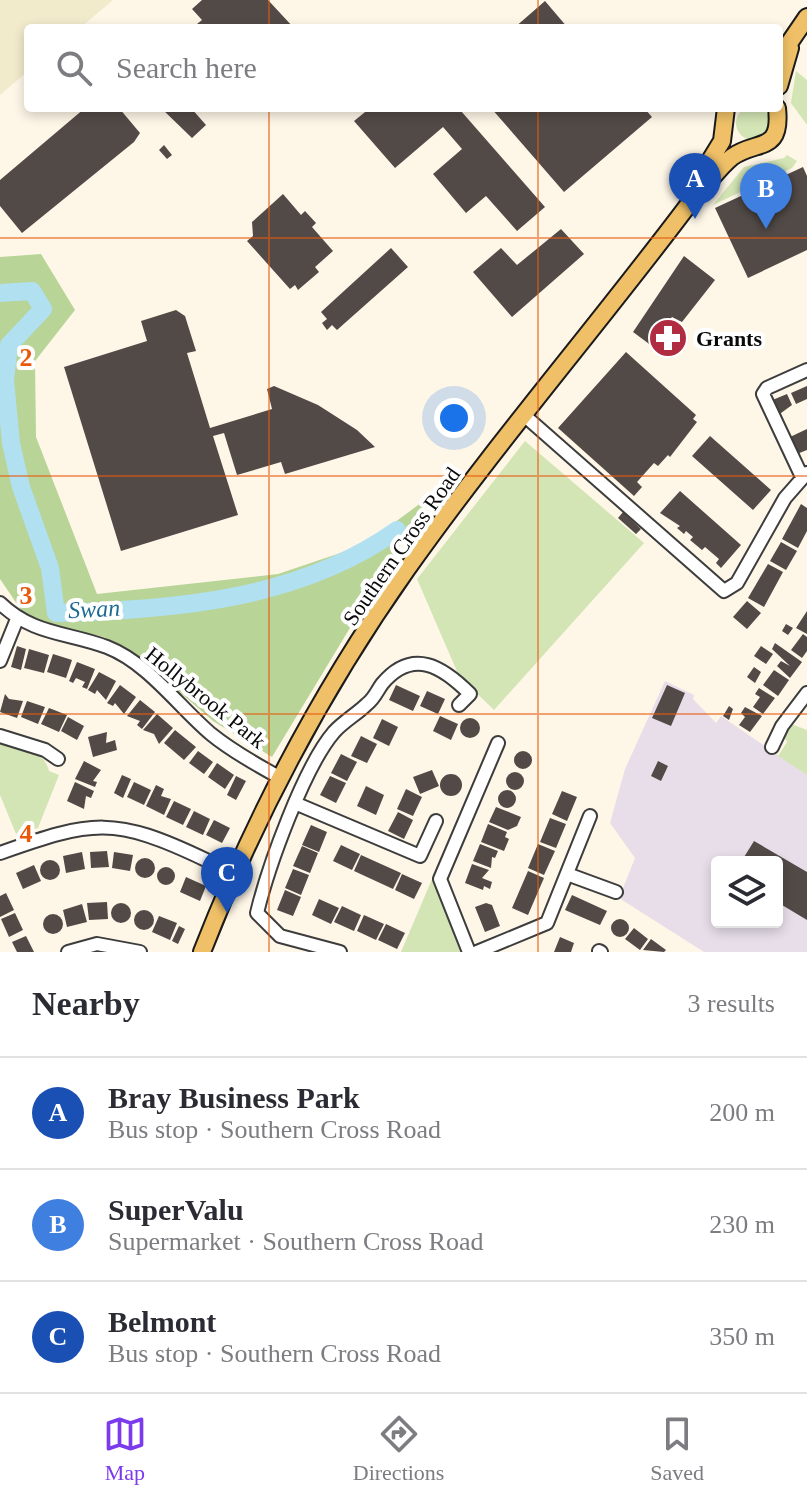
<!DOCTYPE html>
<meta charset="utf-8">
<style>
body{margin:0;font-family:Georgia,serif;background:#f7f7f7;color:#2b2b33}
.controls{position:absolute;right:24px;bottom:24px;display:grid;overflow:hidden;border-radius:8px;box-shadow:0 4px 12px #0003}
.controls button{width:72px;height:72px;display:grid;place-items:center;padding:0;border:0;border-bottom:2px solid #e1e1e2;background:#fff;color:#2b2b33;font:40px sans-serif}
.you{position:absolute;left:454px;top:418px;width:28px;height:28px;margin:-20px;border:6px solid #fff;border-radius:50%;background:#1a73e8;box-shadow:0 0 0 12px #1a73e833}
.badge{display:grid;place-items:center;width:52px;height:52px;border-radius:50%;background:#7c3aed;color:#fff;font-size:26px;font-weight:700}
.pin{position:absolute;translate:-50% -66px;filter:drop-shadow(0 2px 4px #0008)}
.pin::after{content:'';position:absolute;top:42px;width:28px;height:24px;background:inherit;clip-path:polygon(0 0,100% 0,50% 100%)}
.list{margin:0;padding:0;list-style:none}
h2{display:flex;justify-content:space-between;align-items:center;height:104px;margin:0;padding:0 32px;font-size:34px}
h2 small{font-size:26px;font-weight:400;color:#7c7c81}
.list li{display:grid;grid-template-columns:52px 1fr auto;gap:24px;align-items:center;box-sizing:border-box;height:112px;padding:0 32px;border-top:2px solid #e1e1e2}
.list b{display:block;font-size:30px;white-space:nowrap}
.list p{margin:0;font-size:26px;white-space:nowrap;color:#7c7c81}
.list em{font-size:26px;font-style:normal;color:#7c7c81}
.icon{flex:none;width:44px;height:44px;fill:none;stroke:currentColor;stroke-width:2;stroke-linecap:round;stroke-linejoin:round}
.map{position:relative;flex:none;width:807px;height:952px;overflow:hidden}
.search{position:absolute;background:#fff;box-shadow:0 4px 12px #0003;left:24px;right:24px;top:24px;height:88px;display:flex;align-items:center;gap:20px;box-sizing:border-box;padding:0 28px;border-radius:8px;color:#7c7c81;font-size:30px}
.sheet{height:440px;background:#fff}
nav{display:flex;justify-content:space-around;align-items:center;box-sizing:border-box;height:112px;border-top:2px solid #e1e1e2;background:#fff;font-size:22px;color:#7c7c81}
nav a{display:grid;justify-items:center;gap:4px}
nav .on{color:#7c3aed}
.map>svg:first-child{display:block}
.industrial{fill:#e7dee9;fill-rule:evenodd}
.farmland{fill:#f1eacb}
.green{fill:#d3e5b5}
.forest{fill:#b8d496}
.lines{fill:none;stroke-linecap:round;stroke-linejoin:round}
.river{stroke:#b1e0f1;stroke-width:18}
.building{fill:#524a47}
.minor-casing{stroke:#3d3d3d;stroke-width:16}
.major-casing{stroke:#1b1b1b;stroke-width:20}
.minor{stroke:#fff;stroke-width:12}
.major{stroke:#efc067;stroke-width:16}
.grid{fill:none;stroke:#e8590c;stroke-width:2;stroke-opacity:0.55}
.labels{text-anchor:middle;stroke-width:8;stroke-linejoin:round;paint-order:stroke}
.poi-label{font-size:22px;font-weight:bold;fill:#0a0a0a;stroke:#fff;text-anchor:start}
.street-label{font-size:22px;fill:#0a0a0a;stroke:#fff}
.water-label{font-size:24px;font-style:italic;fill:#1d6b92;stroke:#fff}
.grid-label{font-size:26px;text-anchor:middle;font-weight:bold;fill:#e8590c;stroke:#fff;stroke-width:8;stroke-linejoin:round;paint-order:stroke}
</style>
<div class="map">
<svg width="807" height="952" viewBox="0 0 807 952">
<rect width="100%" height="100%" fill="#fef7e8"/>
<!-- industrial -->
<path class="industrial" d="M665,681l29,14 -1,4 23,24 5,-7 86,59v177h-103l-85,-54 16,-40 -25,-35 15,-54zM717,862h60v60h-60z"/>
<!-- farmland -->
<path class="farmland" d="M0,0h113l-33,28h-52v43l-28,24z"/>
<!-- green -->
<path class="green" d="M796,71l11,9v45l-16,-22z
M736 123a17 17 0 1 1 34 0a17 17 0 1 1-34 0Z
M787,155l10,6 -5,7 -79,37 31,-38 40,-9z
M525,441l119,102 -150,167 -35,-34 -42,-97z
M791,724l16,6v45l-29,-19 9,-14 -4,-7z
M0,740c21,7 43,8 49,31l10,4 -21,53 -22,6 -16,-39z
M432,879l7,4 23,69h-61z"/>
<!-- forest -->
<path class="forest" d="M41,254l34,56 -40,51 1,76 61,157 181,-20 86,-29 65,-48 -157,260 -59,-36 -76,-66 -33,-18 -76,-17 -28,-41v-322z"/>
<g class="lines">
<!-- river -->
<path class="river" d="M0,293l32,-2 11,18 -34,36 -4,35 6,63 10,44 29,81 6,45c117,-3 243,-13 341,-83"/>
</g>
<!-- building -->
<path class="building" d="M202,0h66l26,28h-93l-4,-4 5,-4 -10,-11z
M545,1l23,27h-54z
M85,108h34l21,25 -6,9 -112,91 -22,-27v-26z
M161,108h30l15,17 -14,13z
M370,108h94l-3,3 84,96 -28,24 -31,-35 -20,17 -33,-39 29,-25 -19,-22 -48,41 -41,-47z
M491,108h153l8,9 -88,75z
M164,145l8,10 -5,4 -8,-9z
M803,167l4,9v74l-59,28 -33,-70z
M283,194l18,21 4,-4 11,12 -4,4 21,24 -18,16 4,5 -21,18 -3,-5 -5,4 -43,-48 6,-5 -1,-14z
M561,229l23,25 -72,63 -39,-45 28,-24 16,17z
M391,248l17,19 -71,63 -5,-5 -5,5 -5,-7 5,-4 -6,-7z
M684,256l31,24 -33,42 -10,-5 -7,9 9,7 -14,19 -27,-20z
M176,310l9,6 11,35 -9,2 23,75 62,-19 -5,-20 7,-3 44,19 39,25 18,17 -90,27 -4,-12 -44,13 -13,-42 -11,3 25,79 -117,36 -57,-184 83,-26 -6,-20z
M626,352l70,63 -3,4 4,3 -27,35 -2,-2 -10,11 -4,-3 -17,19 5,5 -8,9 -76,-68z
M807,386v13l-11,5 -5,-11z
M787,394l5,11 -15,11 -7,-15z
M807,429v21l-10,4 -7,-17z
M710,436l61,54 -18,20 -61,-54z
M680,491l61,54 -20,23 -5,-5 3,-4 -14,-12 -3,3 -12,-10 3,-3 -7,-6 -2,3 -7,-6 3,-2 -20,-13z
M801,504l6,4v23l-9,17 -16,-9z
M623,512l18,17 -5,5 -18,-16z
M781,542l16,9 -11,19 -16,-9z
M768,564l15,8 -19,35 -16,-9z
M747,601l14,12 -14,16 -14,-12z
M807,611v23l-11,-6z
M786,624l7,4 -5,7 -6,-4z
M803,634l4,3v14l-5,7 -11,-8z
M775,643l27,19 -12,16 -13,-12 4,-5 9,5 -18,-17z
M17,646l9,3 -5,21 -10,-3z
M761,646l12,8 -7,10 -12,-8z
M29,649l20,6 -5,18 -20,-5z
M53,654l19,6 -6,18 -19,-6z
M77,662l18,7 -8,20 -5,-2 3,-5 -9,-4 -3,5 -4,-2z
M754,667l7,5 -6,11 -8,-6z
M774,670l15,10 -11,16 -15,-11z
M99,672l17,9 -10,19 -9,-10 -2,4 -7,-4z
M120,685l16,12 -12,17 -9,-11 -2,3 -6,-3z
M396,685l24,11 -7,15 -24,-11z
M667,685l18,8 -14,33 -19,-8z
M759,688l16,10 -12,16 -10,-7 7,-10 -5,-3z
M427,691l18,8 -7,15 -18,-8z
M5,694l4,5 14,2 -6,17 -17,-6z
M140,700l15,12 -13,17 -5,-4 3,-4 -13,-5z
M27,701l18,6 -7,17 -17,-7z
M729,706l4,3 -4,11 -6,-4z
M745,707l17,9 -12,16 -11,-7 6,-8 -4,-4z
M49,708l18,7 -8,17 -18,-8z
M157,714l16,14 -14,16 -5,-10 -11,-4z
M440,716l18,8 -7,16 -18,-9z
M68,717l16,9 -7,14 -16,-9z
M460 728a10 10 0 1 1 20 0a10 10 0 1 1-20 0Z
M382,719l16,8 -9,19 -16,-8z
M175,730l21,17 -12,13 -20,-17z
M107,732l-1,11 9,-3 2,10 -24,7 -5,-20z
M361,736l16,8 -10,19 -16,-7z
M514 760a9 9 0 1 1 18 0a9 9 0 1 1-18 0Z
M198,751l15,11 -9,12 -15,-11z
M341,754l16,8 -10,19 -16,-8z
M84,761l17,9 -8,11 4,1 -2,5 -20,-8z
M658,761l10,5 -7,15 -10,-5z
M217,763l17,12 -9,14 -17,-12z
M432,770l7,16 -19,8 -7,-17z
M506 781a9 9 0 1 1 18 0a9 9 0 1 1-18 0Z
M440 785a11 11 0 1 1 22 0a11 11 0 1 1-22 0Z
M122,775l9,4 -8,19 -9,-5z
M236,776l10,5 -10,19 -9,-5z
M330,776l16,7 -10,20 -16,-8z
M75,782l19,9 -3,7 -5,-2 -2,13 -17,-8z
M134,782l17,8 -7,15 -17,-8z
M156,785l8,4 -3,7 10,3 -7,16 -18,-9z
M366,786l18,9 -8,20 -19,-9z
M406,789l16,8 -9,19 -16,-7z
M498 799a9 9 0 1 1 18 0a9 9 0 1 1-18 0Z
M562,791l15,6 -10,24 -15,-7z
M174,801l17,8 -8,16 -17,-8z
M496,807l25,10 -4,9 -9,4 -19,-8z
M194,811l16,8 -7,16 -17,-8z
M398,812l15,8 -9,19 -16,-8z
M550,818l16,6 -10,24 -16,-6z
M214,820l16,8 -8,15 -16,-8z
M488,824l19,8 -2,5 4,2 -5,12 -23,-9z
M311,825l16,7 -8,20 -17,-7z
M754,841l53,31v48l-30,-18v-40h-36z
M480,844l18,7 -3,7 -3,-1 -1,11 -18,-7z
M538,844l17,7 -11,24 -16,-7z
M341,845l19,9 -8,16 -19,-9z
M302,846l16,7 -8,20 -17,-7z
M107,851l2,16 -18,1 -1,-16z
M82,852l3,17 -19,4 -3,-17z
M114,852l19,3 -3,16 -18,-3z
M361,855l40,18 -8,16 -39,-18z
M135 868a10 10 0 1 1 20 0a10 10 0 1 1-20 0Z
M40 870a10 10 0 1 1 20 0a10 10 0 1 1-20 0Z
M472,864l17,6 -7,8 10,4 -2,7 -6,-3 -1,4 -18,-7z
M34,865l7,16 -18,8 -7,-16z
M157 876a9 9 0 1 1 18 0a9 9 0 1 1-18 0Z
M293,869l16,6 -8,20 -16,-7z
M528,871l16,7 -16,37 -16,-7z
M402,874l20,9 -8,16 -19,-9z
M186,877l20,9 -6,15 -20,-9z
M285,890l16,7 -8,19 -16,-6z
M6,893l8,17 -14,7v-21z
M572,895l35,16 -7,14 -35,-15z
M319,899l20,9 -8,16 -19,-9z
M107,902l1,17 -19,1 -2,-17z
M111 913a10 10 0 1 1 20 0a10 10 0 1 1-20 0Z
M486,903l6,2 8,21 -15,6 -10,-25z
M82,904l5,18 -20,5 -4,-17z
M342,906l19,9 -7,16 -20,-9z
M134 920a10 10 0 1 1 20 0a10 10 0 1 1-20 0Z
M15,913l8,17 -14,7 -8,-18z
M43 924a10 10 0 1 1 20 0a10 10 0 1 1-20 0Z
M364,915l20,9 -8,16 -19,-9z
M159,916l18,7 -7,17 -18,-8z
M611 928a9 9 0 1 1 18 0a9 9 0 1 1-18 0Z
M386,924l19,9 -8,16 -19,-9z
M179,926l6,3 -7,15 -6,-3z
M634,928l14,11 -8,11 -15,-11z
M26,936l8,16h-17l-5,-10z
M560,937l14,6 -3,9h-17z
M651,939l15,11 -2,2 -21,-2z"/>
<g class="lines">
<!-- minor casing -->
<g class="minor-casing">
<path id="minor" d="M525,416l199,175 13,-8 48,-85 22,-25
M802,477l-39,-83 4,-6 40,-18
M0,603c33,32 67,29 107,44 41,16 71,59 104,87 21,17 44,30 68,43
M0,661l17,-42
M0,736l45,14 13,9
M772,747l10,-21 25,-33
M297,804l123,52 16,-35
M0,853c93,-33 114,-37 206,7
M567,874l49,18
M599,951l2,1
M68,952l29,-8 43,8
M340,952l-60,-16 -23,-23c11,-46 47,-146 77,-181 10,-11 23,-18 33,-28 7,-5 10,-13 15,-20 31,-37 61,-17 88,10l-11,11
M469,952l-29,-73 58,-136
M477,952l70,-29 43,-107"/>
</g>
<!-- major casing -->
<g class="major-casing">
<path id="major" d="M779,58l28,-41
M779,86l11,-38
M692,198l8,-21 22,-36 4,-33
M202,952c53,-136 121,-264 205,-383 90,-127 192,-245 285,-369 14,-13 25,-31 40,-43 25,-18 50,-3 45,-49"/>
</g>
<!-- minor -->
<use href="#minor" class="minor"/>
<!-- major -->
<use href="#major" class="major"/>
</g>
<!-- grid -->
<path class="grid" d="M269,0v28M538,0v28M269,108v844M538,108v844M0,238h807M0,476h807M0,714h807"/>
<!-- icons -->
<defs>
<g id="pharmacy-disc" transform="scale(2)"><circle r="9.5" fill="#b02c40" stroke="#fff"/><path d="M-2-6h4v4h4v4h-4v4h-4v-4h-4v-4h4Z" fill="#fff"/></g>
</defs>
<g fill-rule="evenodd">
<use href="#pharmacy-disc" x="668" y="338"/>
</g>
<g class="labels">
<!-- poi labels -->
<g class="poi-label">
<text x="696" y="346">Grants</text>
</g>
<!-- street labels -->
<g class="street-label">
<text transform="translate(401 546) rotate(-55)" y="8">Southern Cross Road</text>
<text transform="translate(206 697) rotate(39)" y="8">Hollybrook Park</text>
</g>
<!-- water labels -->
<g class="water-label">
<text transform="translate(94 609) rotate(-3)" y="8">Swan</text>
</g>
</g>
<g class="grid-label">
<text x="26" y="366">2</text>
<text x="26" y="604">3</text>
<text x="26" y="842">4</text>
</g>
</svg>
<div class="controls">
<button><svg class="icon" aria-label="layers" viewBox="0 0 24 24"><path d="M12 4l9 5-9 5-9-5zM3 14l9 5 9-5"/></svg></button>
</div>
<div class="you"></div>
<div class="pin badge" style="left:695px;top:219px;background:#1a4fb4">A</div>
<div class="pin badge" style="left:766px;top:229px;background:#3f7fe0">B</div>
<div class="pin badge" style="left:227px;top:913px;background:#1a4fb4">C</div>
<div class="search"><svg class="icon" aria-label="search" viewBox="0 0 24 24"><circle cx="10" cy="10" r="6"/><path d="M15 15l6 6"/></svg>Search here</div>
</div>
<section class="sheet">
<h2>Nearby<small>3 results</small></h2>
<ul class="list">
<li><span class="badge" style="background:#1a4fb4">A</span><div><b>Bray Business Park</b><p>Bus stop · Southern Cross Road</p></div><em>200 m</em></li>
<li><span class="badge" style="background:#3f7fe0">B</span><div><b>SuperValu</b><p>Supermarket · Southern Cross Road</p></div><em>230 m</em></li>
<li><span class="badge" style="background:#1a4fb4">C</span><div><b>Belmont</b><p>Bus stop · Southern Cross Road</p></div><em>350 m</em></li>
</ul>
</section>
<nav>
<a class="on"><svg class="icon" aria-label="map" viewBox="0 0 24 24"><path d="M3 6l6-2 6 2 6-2v14l-6 2-6-2-6 2zM9 4v14M15 6v14"/></svg>Map</a>
<a><svg class="icon" aria-label="directions" viewBox="0 0 24 24"><path d="M12 3l9 9-9 9-9-9zM9 14v-3h6M13 9l2 2-2 2"/></svg>Directions</a>
<a><svg class="icon" aria-label="saved" viewBox="0 0 24 24"><path d="M7 4h10v16l-5-4-5 4z"/></svg>Saved</a>
</nav>
